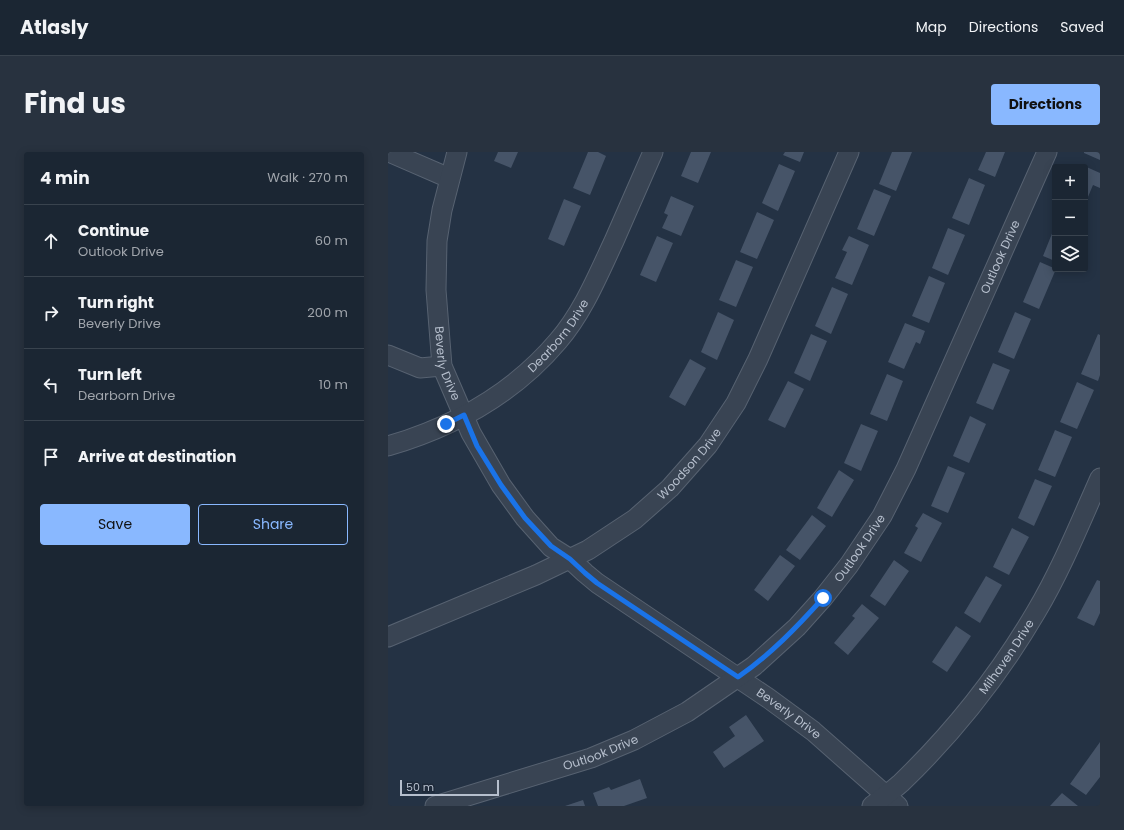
<!DOCTYPE html>
<meta charset="utf-8">
<style>
body{margin:0;font-family:Poppins,sans-serif;background:#28323f;color:#f1f3f6}
.controls{position:absolute;right:12px;top:12px;display:grid;overflow:hidden;border-radius:4px;box-shadow:0 2px 10px #0003}
.controls button{width:36px;height:36px;display:grid;place-items:center;padding:0;border:0;border-bottom:1px solid #39434e;background:#1b2633;color:#f1f3f6;font:20px sans-serif}
.scale{position:absolute;left:12px;bottom:10px;width:99px;box-sizing:border-box;padding-left:4px;border:2px solid #b6bfcd;border-top:0;font-size:11px;line-height:14px;white-space:nowrap;color:#b6bfcd;-webkit-text-stroke:3px #1e2939;paint-order:stroke}
.stop{position:absolute;width:12px;height:12px;margin:-9px;border:3px solid #1a73e8;border-radius:50%;background:#fff}
.stop.end{background:#1a73e8;border-color:#fff;box-shadow:0 1px 4px #0008}
.list{margin:0;padding:0;list-style:none}
h2{display:flex;justify-content:space-between;align-items:center;height:52px;margin:0;padding:0 16px;font-size:17px}
h2 small{font-size:13px;font-weight:400;color:#a0a5ac}
.list li{display:grid;grid-template-columns:26px 1fr auto;gap:12px;align-items:center;box-sizing:border-box;height:72px;padding:0 16px;border-top:1px solid #39434e}
.list b{display:block;font-size:15px;white-space:nowrap}
.list p{margin:0;font-size:13px;white-space:nowrap;color:#a0a5ac}
.list em{font-size:13px;font-style:normal;color:#a0a5ac}
.actions{display:flex;gap:8px;padding:12px 16px}
.actions a{flex:1;padding:9px 0;border:1px solid #89b8ff;border-radius:4px;text-align:center;font-size:14px;color:#89b8ff}
.actions .main{background:#89b8ff;color:#111}
.icon{flex:none;width:22px;height:22px;fill:none;stroke:currentColor;stroke-width:2;stroke-linecap:round;stroke-linejoin:round}
.map{position:relative;flex:none;width:712px;height:654px;overflow:hidden;border-radius:4px}
header{display:flex;align-items:center;gap:24px;box-sizing:border-box;height:56px;padding:0 20px;background:#1b2633;border-bottom:1px solid #39434e}
header strong{font-size:19px}
nav{display:flex;gap:22px;margin-inline-start:auto;font-size:14px}
.intro{display:flex;align-items:center;justify-content:space-between;box-sizing:border-box;height:96px;padding:0 24px}
h1{margin:0;font-size:28px}
.button{padding:10px 18px;border-radius:4px;background:#89b8ff;color:#111;font-size:14px;font-weight:700}
main{display:flex;gap:24px;padding:0 24px}
aside{flex:1;background:#1b2633;border-radius:4px;box-shadow:0 2px 10px #0003}
.map>svg:first-child{display:block}
.building{fill:#465468}
.lines{fill:none;stroke-linecap:round;stroke-linejoin:round}
.minor-casing{stroke:#576271;stroke-width:21}
.minor{stroke:#394453;stroke-width:19}
.route{stroke:#1a73e8;stroke-width:5}
.labels{text-anchor:middle;stroke-width:3;stroke-linejoin:round;paint-order:stroke}
.street-label{font-size:12px;fill:#b6bfcd;stroke:#1e2939}
</style>
<header>
<strong>Atlasly</strong>
<nav><a>Map</a><a>Directions</a><a>Saved</a></nav>
</header>
<div class="intro"><h1>Find us</h1><a class="button">Directions</a></div>
<main>
<aside>
<h2>4 min<small>Walk · 270 m</small></h2>
<ul class="list">
<li><svg class="icon" aria-label="ahead" viewBox="0 0 24 24"><path d="M12 20V5M6 11l6-6 6 6"/></svg><div><b>Continue</b><p>Outlook Drive</p></div><em>60 m</em></li>
<li><svg class="icon" aria-label="right" viewBox="0 0 24 24"><path d="M7 20v-9h11M14 6l5 5-5 5"/></svg><div><b>Turn right</b><p>Beverly Drive</p></div><em>200 m</em></li>
<li><svg class="icon" aria-label="left" viewBox="0 0 24 24"><path d="M17 20v-9H6M10 6l-5 5 5 5"/></svg><div><b>Turn left</b><p>Dearborn Drive</p></div><em>10 m</em></li>
<li><svg class="icon" aria-label="arrive" viewBox="0 0 24 24"><path d="M6 21V4h12l-3 4 3 4H6"/></svg><div><b>Arrive at destination</b></div></li>
</ul>
<div class="actions"><a class="main">Save</a><a>Share</a></div>
</aside>
<div class="map">
<svg width="712" height="654" viewBox="0 0 712 654">
<rect width="100%" height="100%" fill="#243244"/>
<!-- building -->
<path class="building" d="M110,0h20l-7,16 -17,-7z
M200,0h10l8,4 -16,39 -17,-7z
M303,0h20l-13,31 -17,-7z
M397,0h19l-4,10 -17,-7z
M504,0h20l-16,39 -17,-7z
M598,0h19l-10,25 -17,-7z
M696,0h16v8l-16,-7z
M391,12l16,7 -17,40 -16,-8z
M694,13l18,8v15l-7,-3 -8,19v-37h-4z
M581,26l16,7 -16,40 -17,-7z
M486,37l17,7 -17,40 -17,-7z
M283,44l23,10 -13,30 -19,-8 6,-13 -4,-2z
M176,47l17,7 -17,40 -16,-7z
M369,60l17,8 -17,39 -17,-7z
M667,74v35l-12,-5z
M560,76l17,7 -17,40 -16,-7z
M269,84l16,7 -17,39 -16,-7z
M461,84l20,9 -17,40 -17,-7 12,-26 -5,-2z
M348,108l17,7 -17,40 -17,-7z
M652,110l16,7 -17,40 -16,-7z
M541,124l16,7 -16,40 -17,-7z
M444,135l16,7 -17,40 -16,-8z
M330,160l16,8 -17,40 -16,-8z
M627,160l16,7 -17,40 -16,-7z
M517,171l20,8 -5,13 -4,-2 -12,27 -16,-7z
M423,182l16,7 -17,40 -16,-8z
M710,182l2,1v40l-2,6 -17,-7z
M302,207l16,9 -21,38 -16,-9z
M605,211l17,7 -17,40 -17,-7z
M499,222l16,7 -16,40 -17,-7z
M400,229l16,8 -19,39 -17,-8z
M689,230l17,8 -17,39 -17,-7z
M582,264l16,8 -17,39 -16,-7z
M473,272l17,7 -17,40 -17,-8z
M667,278l17,7 -17,40 -17,-7z
M560,314l17,7 -17,40 -17,-7z
M451,318l15,10 -22,37 -15,-9z
M647,327l17,7 -18,40 -16,-8z
M535,361l19,10 -21,39 -17,-9 14,-25 -3,-2z
M424,363l14,11 -26,34 -14,-10z
M624,376l17,9 -20,38 -16,-8z
M392,403l15,11 -27,35 -14,-11z
M506,408l15,11 -24,35 -15,-10z
M598,424l16,9 -22,38 -16,-10z
M709,428l3,1v32l-6,13 -17,-8z
M474,452l17,14 -31,37 -14,-12 21,-25 -3,-2z
M568,474l15,10 -24,36 -15,-10z
M358,563l18,26 -40,27 -11,-16 22,-16 -6,-9z
M712,590v35l-14,18 -16,-11z
M252,627l7,19 -23,8h-26l-5,-13 16,-6 2,3z
M674,641l16,13h-28z
M195,648l2,6h-20z"/>
<g class="lines">
<!-- minor casing -->
<g class="minor-casing">
<g id="minor">
<path d="M1,0l60,26"/>
<path id="s1" d="M69,0l-15,58 -5,31 -1,49 6,76 29,67 30,52 24,33 26,29 19,12 15,14 12,10 171,115 45,33 85,75"/>
<path d="M0,203l32,13 22,-2"/>
<path id="s2" d="M0,294c65,-19 126,-53 170,-105 25,-29 40,-66 56,-100 13,-30 26,-59 39,-89"/>
<path id="s3" d="M0,485l148,-62 52,-25 47,-31 35,-31 38,-43 28,-42 22,-44 91,-207"/>
<path id="s4" d="M47,654l156,-48 43,-18 53,-28 67,-46 43,-39 26,-29 26,-33 33,-49 24,-47 141,-317"/>
<path id="s5" d="M484,654c10,-8 20,-15 29,-23 52,-50 98,-108 135,-171 25,-42 44,-89 64,-134"/>
</g>
</g>
<!-- minor -->
<use href="#minor" class="minor"/>
</g>
<g class="lines">
<!-- route -->
<path class="route" d="M58,272l18,-9 13,31 24,39 24,33 26,28 19,13 15,14 12,10 141,94c32,-22 59,-50 85,-79"/>
</g>
<g class="labels">
<!-- street labels -->
<g class="street-label">
<text dy="4" stroke="none"><textPath href="#s4" startOffset="834">Outlook Drive</textPath></text>
<text dy="4" stroke="none"><textPath href="#s2" startOffset="207">Dearborn Drive</textPath></text>
<text dy="4" stroke="none"><textPath href="#s1" startOffset="215">Beverly Drive</textPath></text>
<text dy="4" stroke="none"><textPath href="#s3" startOffset="352">Woodson Drive</textPath></text>
<text dy="4" stroke="none"><textPath href="#s4" startOffset="510">Outlook Drive</textPath></text>
<text dy="4" stroke="none"><textPath href="#s5" startOffset="202">Milhaven Drive</textPath></text>
<text dy="4" stroke="none"><textPath href="#s1" startOffset="720">Beverly Drive</textPath></text>
<text dy="4" stroke="none"><textPath href="#s4" startOffset="174">Outlook Drive</textPath></text>
</g>
</g>
</svg>
<div class="controls">
<button>+</button>
<button>−</button>
<button><svg class="icon" aria-label="layers" viewBox="0 0 24 24"><path d="M12 4l9 5-9 5-9-5zM3 14l9 5 9-5"/></svg></button>
</div>
<div class="scale">50 m</div>
<div class="stop" style="left:435px;top:446px"></div>
<div class="stop end" style="left:58px;top:272px"></div>
</div>
</main>
